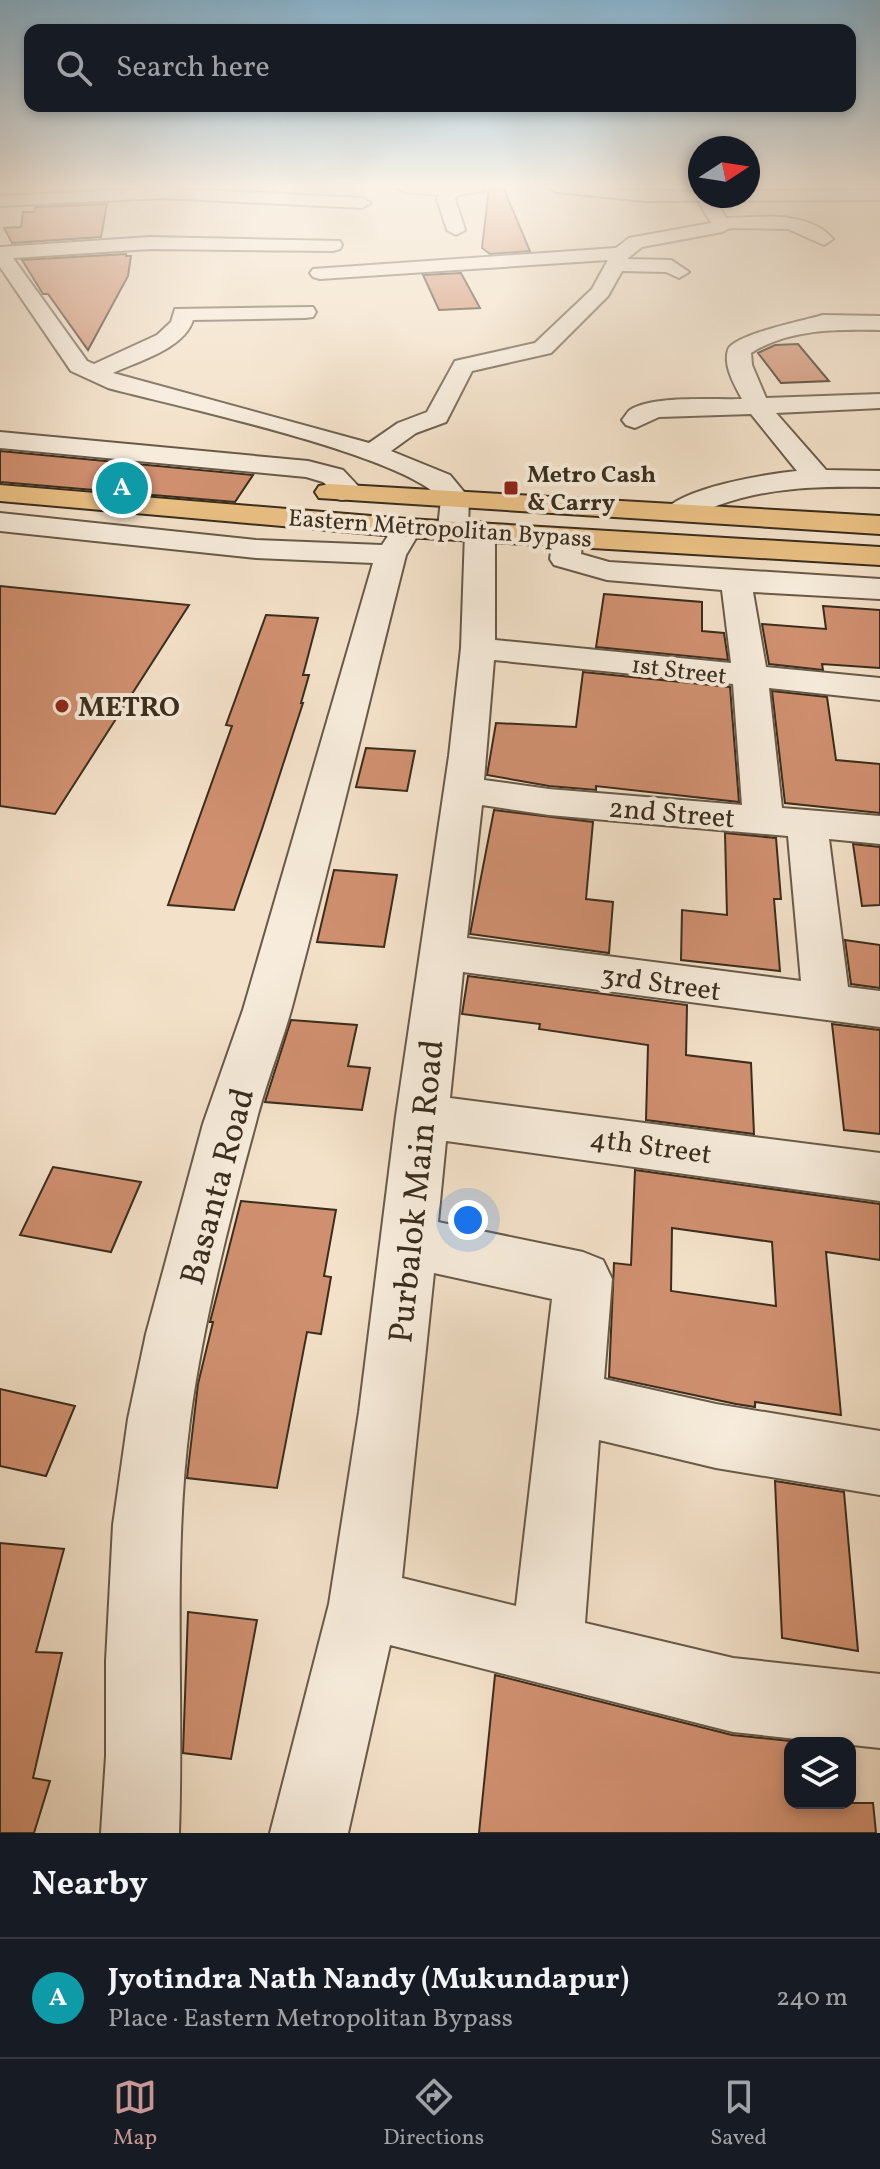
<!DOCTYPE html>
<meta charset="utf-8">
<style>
body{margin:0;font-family:Vollkorn,serif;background:#20242c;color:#f1f3f6}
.controls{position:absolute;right:24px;bottom:24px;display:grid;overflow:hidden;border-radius:16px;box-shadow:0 4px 12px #0003}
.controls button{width:72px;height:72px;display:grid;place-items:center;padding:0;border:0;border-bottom:2px solid #363941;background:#171b24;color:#f1f3f6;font:40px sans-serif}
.compass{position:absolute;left:688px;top:136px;width:72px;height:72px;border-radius:50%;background:#171b24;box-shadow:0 4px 12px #0003;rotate:78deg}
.you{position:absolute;left:468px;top:1220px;width:28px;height:28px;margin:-20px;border:6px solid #fff;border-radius:50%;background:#1a73e8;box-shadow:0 0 0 12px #1a73e833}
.badge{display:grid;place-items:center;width:52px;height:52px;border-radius:50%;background:#c59692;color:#fff;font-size:26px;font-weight:700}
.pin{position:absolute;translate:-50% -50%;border:4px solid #fff;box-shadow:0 2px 8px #0006}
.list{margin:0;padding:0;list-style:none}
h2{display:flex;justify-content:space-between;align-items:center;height:104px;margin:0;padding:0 32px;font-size:34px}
h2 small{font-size:26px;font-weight:400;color:#9ea1a6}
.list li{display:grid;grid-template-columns:52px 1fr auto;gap:24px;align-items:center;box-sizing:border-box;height:120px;padding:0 32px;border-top:2px solid #363941}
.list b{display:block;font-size:30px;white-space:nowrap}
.list p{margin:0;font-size:26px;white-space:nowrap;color:#9ea1a6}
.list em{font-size:26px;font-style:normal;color:#9ea1a6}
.icon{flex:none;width:44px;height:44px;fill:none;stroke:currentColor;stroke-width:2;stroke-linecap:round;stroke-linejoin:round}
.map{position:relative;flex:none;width:880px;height:1833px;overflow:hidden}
.search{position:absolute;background:#171b24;box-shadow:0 4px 12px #0003;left:24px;right:24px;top:24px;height:88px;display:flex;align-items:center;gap:20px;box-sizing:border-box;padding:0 28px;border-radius:16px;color:#9ea1a6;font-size:30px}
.sheet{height:224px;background:#171b24}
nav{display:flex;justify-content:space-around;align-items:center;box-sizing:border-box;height:112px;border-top:2px solid #363941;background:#171b24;font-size:22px;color:#9ea1a6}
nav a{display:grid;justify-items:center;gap:4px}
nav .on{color:#c59692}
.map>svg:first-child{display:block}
.building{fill:#d09070;stroke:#3a2d1d;stroke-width:2;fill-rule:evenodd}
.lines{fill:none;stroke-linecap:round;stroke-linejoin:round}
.street-casing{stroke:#685a48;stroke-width:4}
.secondary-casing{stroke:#3a2d1d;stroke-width:4}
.primary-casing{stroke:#3a2d1d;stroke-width:4}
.street{fill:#f7ecdc;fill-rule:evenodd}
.secondary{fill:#f7ecdc;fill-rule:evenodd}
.primary{fill:#eac084;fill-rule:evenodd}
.poi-dot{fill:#8f2418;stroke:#f7ecdc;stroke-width:3}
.labels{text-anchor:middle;stroke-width:8;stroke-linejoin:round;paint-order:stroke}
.far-poi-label{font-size:24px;font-weight:bold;fill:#3a2d1d;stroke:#f7ecdc;text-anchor:start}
.far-street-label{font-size:24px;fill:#3a2d1d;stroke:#f7ecdc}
.poi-label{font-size:28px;font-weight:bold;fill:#3a2d1d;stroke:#f7ecdc;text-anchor:start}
.street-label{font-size:28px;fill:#3a2d1d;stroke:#f7ecdc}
.near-street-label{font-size:34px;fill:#3a2d1d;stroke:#f7ecdc}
</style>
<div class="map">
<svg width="880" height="1833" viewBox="0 0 880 1833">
<rect width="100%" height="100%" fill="#f3e1c9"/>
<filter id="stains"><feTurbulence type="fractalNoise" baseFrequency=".0025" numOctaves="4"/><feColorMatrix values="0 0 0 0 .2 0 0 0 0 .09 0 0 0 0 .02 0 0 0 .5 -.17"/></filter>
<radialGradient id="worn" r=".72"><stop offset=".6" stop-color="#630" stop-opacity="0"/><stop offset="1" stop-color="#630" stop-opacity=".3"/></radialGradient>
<!-- building -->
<path class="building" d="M489,187h14l27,64 -40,3 -8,-6z
M107,204l-6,33 -89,6 -8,-15 17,-1 2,-15h11l2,-5z
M126,254v2h5l-3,20 -40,74 -40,-56h-5l-21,-34z
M461,273l19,35 -41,2 -16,-35z
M798,344l31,37 -48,2 -23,-30 17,-8z
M0,451l253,24 -18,27 -235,-20z
M0,586l189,19 -134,209 -55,-8z
M604,594l98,8v29l22,2 4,27 -132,-13z
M823,606l57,4v58l-58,-4 1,6 -54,-6 -7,-40 64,5z
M266,615l52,3 -15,57h6l-8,28h2l-41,126 -28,81 -66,-5 64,-179 -6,-1z
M583,672l147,15 9,115 -143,-16v4l-47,-4 -62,-11 9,-52 80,4z
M772,691l55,6 9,63 44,4v49l-95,-10z
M366,748l49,3 -8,40 -51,-4z
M494,810l99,12 -7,77 27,3 -4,51 -139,-19z
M725,833l51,5 5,61h-7l6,72 -99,-11 1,-50 45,5z
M853,844l27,3v58l-18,1z
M334,870l63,5 -13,72 -67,-5z
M845,940l35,5v43l-29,-4z
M468,976l219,29 -1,50 65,8 3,71 -108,-14 2,-75 -109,-16 1,-5 -78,-10z
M291,1020l66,5 -9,41 22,2 -8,42 -97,-8z
M832,1024l48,6v104l-36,-4z
M53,1167l88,15 -30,70 -91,-17z
M635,1170l245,34v56l-54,-8 15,163 -86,-13v5l-19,-3 -127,-27 5,-114 17,2zM672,1228l100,14 4,64 -105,-15z
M241,1201l95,9 -12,66 7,1 -10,57 -14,-2 -30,156 -90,-10 11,-94 15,-62h-3z
M0,1389l75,17 -29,70 -46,-10z
M775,1481l69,11 14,159 -76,-13z
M0,1543l64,6 -28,103 26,1 -29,125 17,3 -16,52h-34z
M188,1612l69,8 -26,139 -48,-6z
M495,1675l237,60 58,6v62h83l3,30h-397z"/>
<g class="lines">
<!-- street casing -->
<g class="street-casing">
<path id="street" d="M396,187h89l-2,4 -25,4 -3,4 10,31 -9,5 -9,-5 -10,-31 3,-4 -36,-3z
M163,188l199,10 9,5 -9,5 -199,-10 -163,8v-10z
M700,193v3h13l13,22c34,-1 82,-8 107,21l-9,6 -36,-16 -58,-1 -8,4 -80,15 -15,12 44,1 18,12 -10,6 -13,-6 -44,-1 -14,25 -57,57 -79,18 -26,51 -30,11 -25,18 59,24 19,23 -1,29 12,-5 10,3 5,6v109l236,23 -9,-73 -115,-10 -53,-15 -4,-6 3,-21 4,-6 11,-3 11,3 4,6 -2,16 28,8 271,17v20l-127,-7 13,75 114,11v22l-111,-12 13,120 98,8v28l-51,-5 19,148 32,4v36l-417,-55 -13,126 430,55v48l-434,-60 -8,81 145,30 20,8 9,19 -8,100 112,25 164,27v64l-164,-27 -117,-28 -14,183 148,35 147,16v74l-147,-16 -343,-87 -42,188h-78l59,-229 30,-192 37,-296 53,-360 12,-108 4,-115 -12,5 -10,-3 -5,-6 3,-30c-39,-45 -266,-93 -333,-111l-37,-17 -71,-104v-20l150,-10 190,4 2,4 -2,4 -7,2 -183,-2 -137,9 74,103 7,3 63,-29 14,-13 4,-13 138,-2 3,5 -3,5 -8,1 -112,2c-9,29 -55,41 -80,53l256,70 29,-20 29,-11 28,-51 80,-18 57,-54 16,-29 -288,19 -7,-2 -3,-4 3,-4 303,-21 13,-10 82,-15 -15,-26zM494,660l239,24 9,121 -193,-16 -65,-9zM482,805l67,10 239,21 13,145 -334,-43zM434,1273l118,26 -36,307 -114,-28z
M823,315l57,1v14c-44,-1 -91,-1 -129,23l1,12 14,33 114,-4v14l-104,5 50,57 54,1v16c-55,-1 -108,-1 -161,18 -17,6 -33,19 -52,14l-4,-6c16,-25 104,-39 134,-42l-46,-57 -92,3 -24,11 -9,-3 -4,-5c2,-2 6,-9 8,-10 23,-15 84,-10 112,-11 -7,-13 -19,-33 -14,-49 4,-15 78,-30 95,-35z
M0,432l308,29 35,9 16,17 -7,11 -10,2 -10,-2 -4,-6 2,-4 -7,-6 -17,-5 -306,-29z
M0,513l256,27 126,5 15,-23 10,-3 10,3 5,6 -16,27c-38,150 -74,302 -114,452 -11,40 -27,78 -37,119 -26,95 -52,197 -65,294 -18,138 -6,275 -11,413h-78l5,-77v-95l7,-136 15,-106 18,-85 57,-210 40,-114 130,-447 -117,-5 -256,-27z"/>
</g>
<!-- secondary casing -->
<g class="secondary-casing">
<path id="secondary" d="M548,187l152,5v4h48v-5l132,-1v10l-235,1 -89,-9z"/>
</g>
<!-- primary casing -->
<g class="primary-casing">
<path id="primary" d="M329,484l551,32v18l-561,-36 -4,-6 4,-6z
M0,485l407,34 473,28v18l-473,-28 -407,-36z"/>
</g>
<!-- street -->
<use href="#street" class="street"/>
<!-- secondary -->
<use href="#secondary" class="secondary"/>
<!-- primary -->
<use href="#primary" class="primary"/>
</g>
<!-- sky -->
<linearGradient id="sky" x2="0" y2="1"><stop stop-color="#89b8d5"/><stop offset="0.42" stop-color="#faf2e7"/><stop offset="1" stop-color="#faf2e7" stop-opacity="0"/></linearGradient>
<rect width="880" height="444" fill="url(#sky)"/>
<!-- markers -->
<g class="poi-dot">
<rect x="503" y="480" width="16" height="16" rx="4"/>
<circle cx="62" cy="706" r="8"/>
</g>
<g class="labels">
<!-- far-poi labels -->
<g class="far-poi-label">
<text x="527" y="482">Metro Cash<tspan x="527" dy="28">&amp; Carry</tspan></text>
</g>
<!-- far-street labels -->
<g class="far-street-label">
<text transform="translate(440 528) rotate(4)" y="8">Eastern Metropolitan Bypass</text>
<text transform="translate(679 670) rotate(7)" y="8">1st Street</text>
</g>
<!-- poi labels -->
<g class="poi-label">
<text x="78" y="716">METRO</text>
</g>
<!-- street labels -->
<g class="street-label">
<text transform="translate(672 812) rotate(5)" y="10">2nd Street</text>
<text transform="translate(661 982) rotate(8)" y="10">3rd Street</text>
<text transform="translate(651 1145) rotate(8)" y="10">4th Street</text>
</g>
<!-- near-street labels -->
<g class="near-street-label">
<text transform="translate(216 1186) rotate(-75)" y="12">Basanta Road</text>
<text transform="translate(415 1191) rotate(-84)" y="12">Purbalok Main Road</text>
</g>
</g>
<rect width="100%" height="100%" filter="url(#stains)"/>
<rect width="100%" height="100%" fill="url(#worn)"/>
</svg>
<div class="controls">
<button><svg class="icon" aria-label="layers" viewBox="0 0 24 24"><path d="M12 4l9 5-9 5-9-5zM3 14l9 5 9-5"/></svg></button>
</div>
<svg class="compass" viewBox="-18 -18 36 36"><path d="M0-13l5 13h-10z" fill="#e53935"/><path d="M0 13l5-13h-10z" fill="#9ea1a6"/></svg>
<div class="you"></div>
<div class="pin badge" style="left:122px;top:488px;background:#0f9aa8">A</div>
<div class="search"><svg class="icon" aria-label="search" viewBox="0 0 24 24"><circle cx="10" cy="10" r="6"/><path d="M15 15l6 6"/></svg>Search here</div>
</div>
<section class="sheet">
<h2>Nearby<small></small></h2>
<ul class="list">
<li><span class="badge" style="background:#0f9aa8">A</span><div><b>Jyotindra Nath Nandy (Mukundapur)</b><p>Place · Eastern Metropolitan Bypass</p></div><em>240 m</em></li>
</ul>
</section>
<nav>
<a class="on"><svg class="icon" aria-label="map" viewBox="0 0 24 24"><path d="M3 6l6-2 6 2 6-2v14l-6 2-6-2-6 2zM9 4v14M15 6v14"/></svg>Map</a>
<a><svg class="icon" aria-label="directions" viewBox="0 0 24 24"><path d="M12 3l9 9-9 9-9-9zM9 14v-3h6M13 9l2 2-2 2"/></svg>Directions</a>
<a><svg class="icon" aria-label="saved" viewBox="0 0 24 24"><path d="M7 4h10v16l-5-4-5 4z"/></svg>Saved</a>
</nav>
